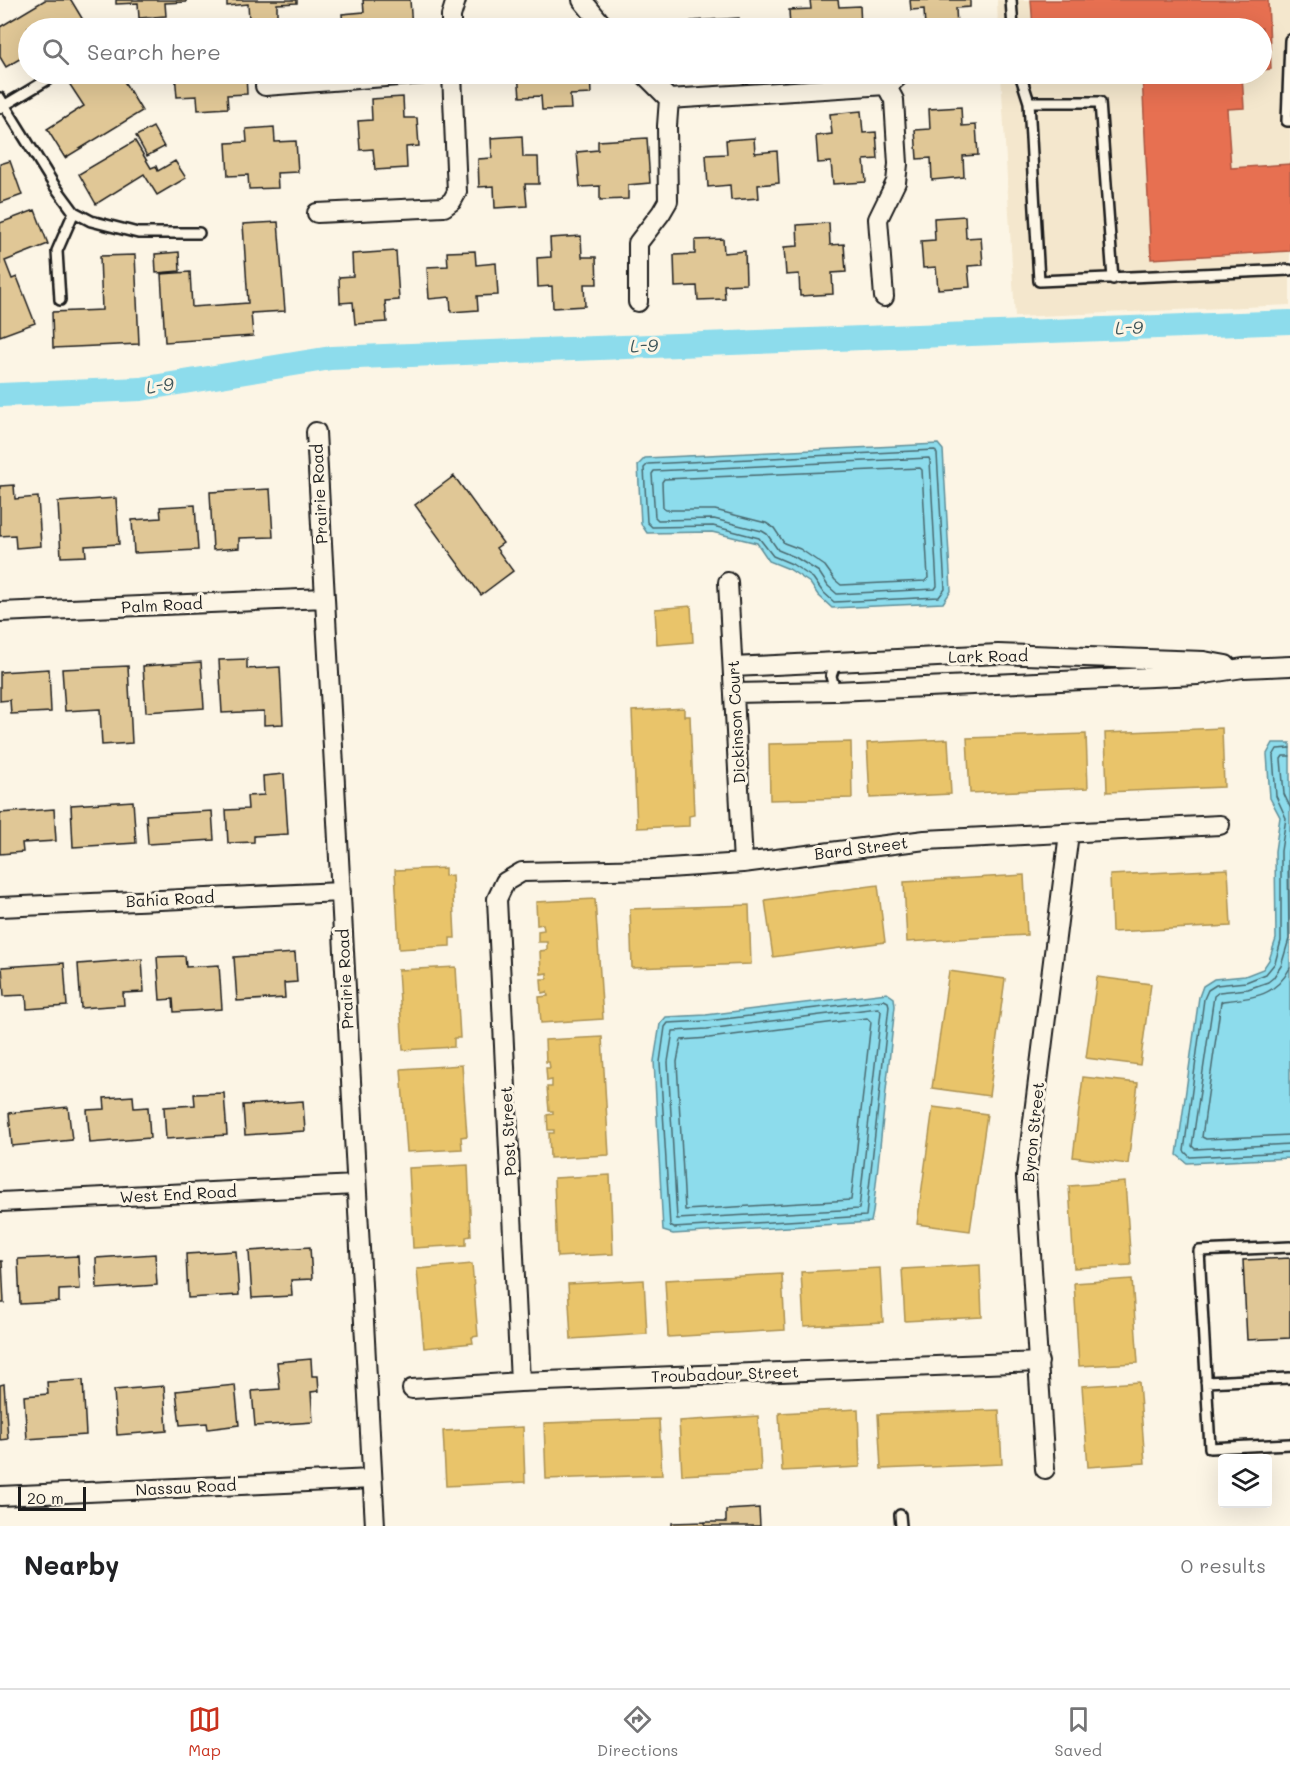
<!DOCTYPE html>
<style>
body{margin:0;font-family:Mali,sans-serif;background:#f2f2f2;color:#202124}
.controls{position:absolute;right:18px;bottom:18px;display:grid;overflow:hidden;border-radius:6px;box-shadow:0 6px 24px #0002}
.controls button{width:54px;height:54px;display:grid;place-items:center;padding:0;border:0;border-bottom:2px solid #e0e0e0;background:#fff;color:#202124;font:30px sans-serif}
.scale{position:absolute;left:18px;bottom:15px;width:68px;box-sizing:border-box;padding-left:6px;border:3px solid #1c1c1c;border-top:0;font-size:16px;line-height:21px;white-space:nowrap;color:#1c1c1c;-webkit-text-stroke:4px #fcf5e5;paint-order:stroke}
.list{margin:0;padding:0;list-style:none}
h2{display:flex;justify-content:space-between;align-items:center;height:78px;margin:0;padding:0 24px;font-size:26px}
h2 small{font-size:20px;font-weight:400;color:#757577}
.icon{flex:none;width:33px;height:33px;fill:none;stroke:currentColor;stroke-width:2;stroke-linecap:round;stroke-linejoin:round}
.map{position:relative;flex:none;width:1290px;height:1526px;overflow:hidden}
.search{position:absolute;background:#fff;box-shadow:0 6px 24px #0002;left:18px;right:18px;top:18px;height:66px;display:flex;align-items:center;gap:15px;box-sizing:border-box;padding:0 21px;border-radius:33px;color:#757577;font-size:22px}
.sheet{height:162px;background:#fff}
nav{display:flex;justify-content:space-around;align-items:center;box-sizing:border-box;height:84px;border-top:2px solid #e0e0e0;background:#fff;font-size:16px;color:#757577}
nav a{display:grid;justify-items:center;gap:3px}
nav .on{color:#c8321e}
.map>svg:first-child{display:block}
.built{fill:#f4e7cd}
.water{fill:#8ddcec;stroke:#608f99;stroke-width:1.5}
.homes{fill:#e9c46a;stroke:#ac9253;stroke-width:1.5}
.shops{fill:#e76f51;stroke:#aa5641;stroke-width:1.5}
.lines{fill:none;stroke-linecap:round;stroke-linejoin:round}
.shore{stroke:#49696f;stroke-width:1.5}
.canal{stroke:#8ddcec;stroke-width:24}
.building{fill:#e0c796;stroke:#1c1c1c;stroke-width:1.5}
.lane-casing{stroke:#1c1c1c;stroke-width:14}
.street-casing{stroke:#1c1c1c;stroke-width:22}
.lane{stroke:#fcf5e5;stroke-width:9}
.street{stroke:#fcf5e5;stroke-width:18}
.labels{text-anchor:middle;stroke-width:6;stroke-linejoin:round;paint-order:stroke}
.street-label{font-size:16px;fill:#1c1c1c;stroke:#fcf5e5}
.water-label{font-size:18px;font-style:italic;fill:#3e565a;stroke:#fcf5e5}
</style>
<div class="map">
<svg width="1290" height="1526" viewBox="0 0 1290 1526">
<rect width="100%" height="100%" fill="#fcf5e5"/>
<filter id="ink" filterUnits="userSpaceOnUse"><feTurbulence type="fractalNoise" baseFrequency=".0167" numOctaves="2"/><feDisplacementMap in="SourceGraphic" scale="12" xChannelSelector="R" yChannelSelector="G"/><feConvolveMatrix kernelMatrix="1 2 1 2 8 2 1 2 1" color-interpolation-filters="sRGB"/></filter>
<g filter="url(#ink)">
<!-- built -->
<path class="built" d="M997,0h293v305l-275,12 -14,-243h261v-46h-264z"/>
<!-- water -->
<path class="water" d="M938,444l5,6 8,141 -8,12 -111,5 -14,-13 -8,-12 -21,-14 -20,-8 -12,-18 -45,-11 -65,1 -6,-9 -3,-59 7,-7z
M1273,743h17v415l-103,5 -10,-8 22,-158 4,-11 11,-7 31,-3 18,-7 6,-9 7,-21 -1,-88 5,-34 -10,-19 -3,-44z
M887,993l7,5 1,8 -22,206 -2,10 -198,12 -10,-3 -9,-170 6,-37 6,-7 40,-2z"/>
<!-- homes -->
<path class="homes" d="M691,606l2,36 -36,3 -2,-36z
M684,708v8h6l4,99 -5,1v10l-52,2 -5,-117z
M1222,728l2,59 -117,5 -2,-59z
M1086,734l2,54 -118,5 -3,-55z
M948,739l3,55 -81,4 -3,-55z
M851,742l1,56 -82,2 -1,-56z
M445,868v8l7,-1 3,63h-5v8l-51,3 -4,-79z
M1228,869l3,57 -119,6 -2,-57z
M1024,875l3,60 -120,7 -3,-60z
M878,885l7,57 -112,15 -8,-57z
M595,899l8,120 -62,4 -2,-26 9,-1 -1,-4 -5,1 -1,-14h6v-6l-6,1 -1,-23 7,-1v-8h-9v-11l6,-1 -1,-6 -6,1 -1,-23z
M749,905l2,59 -119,4 -2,-59z
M456,967l4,71h-6v9l-51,3 -5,-80z
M949,971l56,8 -16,117 -57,-8z
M1097,977l54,7 -11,81 -54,-7z
M602,1037l7,118 -59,3 -1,-25h5v-3h-6l-1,-15 6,-1v-3h-4l-2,-24h5v-7l-5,1 -1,-13h4l-1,-6h-3l-1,-22z
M462,1065l5,71 -6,1 1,12 -55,3 -6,-83z
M1083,1077l55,6 -10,81 -55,-7z
M933,1107l54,7 -17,117 -53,-7z
M468,1165l3,71 -5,1v8l-53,3 -4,-80z
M610,1175l3,79 -56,3 -3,-79z
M1125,1182l6,83 -57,3 -5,-82z
M472,1264l6,72 -6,1 1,6 -49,5 -7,-79z
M980,1265l2,52 -77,4 -3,-52z
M880,1268l3,54 -79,4 -3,-54z
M782,1274l3,56 -117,7 -3,-57z
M1132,1279l6,84 -59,3 -5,-83z
M644,1280l3,54 -76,5 -3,-55z
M1139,1382l6,81 -57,4 -6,-81z
M858,1409l2,58 -78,4 -3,-58z
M999,1410l3,54 -121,5 -3,-55z
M758,1416l3,55 -79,4 -3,-54z
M659,1419l3,56 -116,4 -2,-56z
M523,1427l2,55 -79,4 -3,-55z"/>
<!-- shops -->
<path class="shops" d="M1031,0h237l3,69 -9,1v-42h-229z
M1142,74h100l2,34 -17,1 4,59 59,-4v87l-139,8z"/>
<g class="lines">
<!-- shore -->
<path class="shore" d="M935,450l2,4 8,135 -6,8 -105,5 -12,-11 -9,-13 -21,-14 -19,-8 -14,-18 -46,-12 -61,1 -5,-5 -3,-54 4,-4z
M929,458l1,3 7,125 -2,3 -98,5 -9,-8 -9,-14 -24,-15 -17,-7 -11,-16 -5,-3 -48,-12 -56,1 -3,-3 -3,-43 2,-3z
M920,468l2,2 6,108 -3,3 -84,4 -6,-5 -10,-14 -25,-17 -16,-6 -10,-15 -8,-5 -51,-13h-49l-3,-2 -1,-26 2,-3z
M1290,748l-13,1 -4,7 3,40 10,22 -5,33v90l-6,22 -9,11 -20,8 -30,3 -8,5 -4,9 -20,152 6,6 100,-5
M1290,756h-7l-2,3 3,35 6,13
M1290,842l-2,10 1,87 -8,27 -8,12 -5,4 -20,7 -29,3 -5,4 -22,150 3,3 95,-5
M1290,968c-15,29 -38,30 -67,33l-2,1 -19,135 4,2 84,-4
M884,1000l4,2 1,4 -23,210 -192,12 -4,-2 -10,-164 5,-35 3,-4 39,-2z
M878,1008l3,3 -22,198 -182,10 -9,-157 5,-31 34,-2z
M867,1018l4,4 -20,178 -166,10 -8,-148 4,-22 28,-2z"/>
<!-- canal -->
<path class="canal" d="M0,395l141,-6 190,-31 959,-36"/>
</g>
<!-- building -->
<path class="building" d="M45,0h26l12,20 -1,1 4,7h-58v26l-22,13 -6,-10v-30z
M116,0h70v2l-21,1 1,13 -27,2 -1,-15 -22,1z
M227,0h70v3l-20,1v14l-28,1 -1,-15 -21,2z
M363,0h47l2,28h-69l-1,-14 22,-2z
M810,0h28l1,7 21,-1 1,22h-71l-1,-18 22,-1z
M910,0h60v7l-14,1 1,20h-32l-1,-19 -13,1z
M739,18v10h-48v-7z
M63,74h51l4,6 4,-2 20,33 -77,47 -18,-29 37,-23z
M175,74h71l1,20 -20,1 1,13 -30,2 -1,-14 -20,1z
M518,74h72l1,20 -21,1 1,14 -29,1 -1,-14 -21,1z
M712,74h30l1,3 -31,2z
M403,97l1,21h13l2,28 -13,1 1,21 -32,2 -2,-21 -13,1 -2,-29 14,-1 -1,-21z
M961,107l1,19 14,-1 2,30 -15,1 1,21 -32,3 -1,-22 -14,1 -2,-29 15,-1 -1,-20z
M861,111l2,22 13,-1 2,27 -14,1 2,22 -33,2 -2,-22 -13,1 -2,-27 16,-2 -2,-20z
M153,127l11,20 -17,9 -11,-20z
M274,127l1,15 21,-1 2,31 -21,1 1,15 -29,1 -1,-14 -20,1 -2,-33 21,-1 -1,-13z
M522,136l1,21h15l1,27h-14l2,22 -32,2 -1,-22 -15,1 -1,-28 14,-1 -1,-20z
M647,138l3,45 -22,2v14l-28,1v-14l-20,1 -3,-35 21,-2v-9z
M754,138l1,15 22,-2 2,32 -21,2 1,13 -28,2 -1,-15 -22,2 -2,-32 21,-1 -1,-14z
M135,141l16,27 5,-2 2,5 17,-10 11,17 -29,17 -13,-21 -48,30 -17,-30z
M10,161l12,34 -22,8v-39z
M35,210l13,34 -43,17 7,18 5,-2 18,46 -35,13v-113z
M965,216l1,22 15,-1 2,28 -15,1 2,21 -32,2 -2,-22 -13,1 -2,-27 14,-1 -1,-22z
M278,222l7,89 -34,2 2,23 -88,6 -4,-68 29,-2 2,35 56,-4 -5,-79z
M829,223l1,22 14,-1 2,28 -14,1 1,21 -33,2 -1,-22 -13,1 -2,-28 14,-1 -1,-21z
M581,236l1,21h14l1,27h-13l1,22 -32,2 -1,-22 -14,1 -1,-29 14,-1 -1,-19z
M723,239l1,14 21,-2 1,33 -22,1 1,14 -27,1 -1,-14 -22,1 -1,-32 21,-1v-14z
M396,251l3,49 -14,1 2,21 -32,2 -2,-22 -13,1 -1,-26 14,-1 -1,-22z
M475,251l1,14 20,-2 2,32 -21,1 1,14 -27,2 -1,-15 -21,2 -2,-32 21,-1 -1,-14z
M179,252l1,19 -24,2 -1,-19z
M135,255l4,89 -86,4 -1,-36 50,-2 -2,-54z
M454,476l49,67 -7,5 17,23 -32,24 -66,-90z
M14,485l1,14 23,-2 3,49 -25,2 -1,-13 -15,1v-50z
M270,489l3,48 -34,1v10l-26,2 -3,-58z
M116,498l3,46 -34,2 1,10 -25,1 -3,-55z
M195,505l3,45 -64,3 -2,-33 29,-2 -1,-11z
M247,659v10l33,-2 3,57 -19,1v-14l-42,2 -3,-53z
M201,662l3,46 -58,4 -3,-46z
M128,666l4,77 -30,2 -2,-36 -35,2 -3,-42z
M49,669l2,43 -40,2 -1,-14 -10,1v-29z
M284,774l4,60 -34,2v6l-26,1 -2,-33 22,-1 -1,-13 17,-1 -1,-19z
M133,801l3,42 -63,4 -2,-42z
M54,809l2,32 -34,2 1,9 -23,2v-41z
M212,811l2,29 -66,4 -2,-29z
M295,953l2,29 -13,1 1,15 -48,3 -3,-44z
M185,956l1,11 33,-2 3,44 -48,3 -1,-13 -13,1 -3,-43z
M142,959l2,33 -21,1 1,12 -43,3 -3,-44z
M64,963l3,43 -40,3 -1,-14 -22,1 -2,-29z
M224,1093l3,42 -61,4 -2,-32 31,-2 -1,-11z
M133,1096l1,12 14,-1 2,31 -60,5 -3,-33 18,-1 -1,-11z
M303,1101l2,30 -60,4 -2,-30z
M68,1107l4,33 -60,6 -3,-33z
M310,1247l2,32 -21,1 1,16 -40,2 -3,-47z
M236,1251l3,44 -51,3 -2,-44z
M155,1254l2,31 -60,4 -1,-31z
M78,1256l2,33 -21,1v12l-39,2 -2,-45z
M1290,1258v80l-43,2 -4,-80z
M0,1261h2l2,42h-4z
M311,1359l1,17h6l1,15 -8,1 2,30 -58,4 -3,-35 28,-2 -3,-27z
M83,1380l3,55 -59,4 -3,-43 24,-2 -1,-12z
M4,1384l4,55 -8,1v-55z
M235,1385l4,40 -31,4 -1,-6 -27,2 -4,-34z
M164,1386l3,45 -50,4 -3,-45z
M759,1508l1,18h-55v-4h21v-12z
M705,1522v4h-33v-3z"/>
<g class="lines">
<!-- lane casing -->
<g class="lane-casing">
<path id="lane" d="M1011,0l2,28
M1290,40l-3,81h3
M1020,74l9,28
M0,98l54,87 20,27 17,9 47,12h61
M0,108l52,-31
M1113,279l-13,-177h-71l10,179 251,-11
M60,300l-3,-49 17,-39
M835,691l-4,-15 5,-14
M1290,1247l-91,4 11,197 80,-4
M1206,1382l84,-4
M900,1515l1,11"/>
</g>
<!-- street casing -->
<g class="street-casing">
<path id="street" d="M582,0l23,28
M451,28v-12l5,-16
M644,74l25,25 217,-14 6,-3 9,-8
M265,86l160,-12
M317,213l127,-6 8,-6 5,-9 -5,-118
M884,297l-6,-78 18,-37 2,-18 -4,-64 -8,-15
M638,302v-59l23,-30 7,-12 -1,-75 2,-27
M316,432l59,1094
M728,582l15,281
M0,612l325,-14
M733,667l265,-13 206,7 22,4
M735,693l100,-2 363,-16 45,-7 47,-2
M0,907l341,-15
M0,1202l356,-17
M520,1382l-23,-483 8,-17 17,-10 131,-3 90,-6 182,-23 295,-15
M412,1389l108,-7 519,-20
M1045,1469l-19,-292 43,-344
M0,1496l372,-17"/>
</g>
<!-- lane -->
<use href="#lane" class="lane"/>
<!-- street -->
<use href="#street" class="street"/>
</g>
</g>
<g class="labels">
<!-- street labels -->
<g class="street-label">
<text transform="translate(319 494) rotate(-93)" y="6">Prairie Road</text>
<text transform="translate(162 605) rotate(-3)" y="6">Palm Road</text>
<text transform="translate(988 656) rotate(-1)" y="6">Lark Road</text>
<text transform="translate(736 722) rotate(-93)" y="6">Dickinson Court</text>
<text transform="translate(861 848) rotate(-7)" y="6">Bard Street</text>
<text transform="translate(170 899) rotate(-3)" y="6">Bahia Road</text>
<text transform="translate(345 979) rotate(-93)" y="6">Prairie Road</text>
<text transform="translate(508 1131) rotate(-93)" y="6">Post Street</text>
<text transform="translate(1033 1132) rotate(-84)" y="6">Byron Street</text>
<text transform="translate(178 1194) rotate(-3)" y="6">West End Road</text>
<text transform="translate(725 1374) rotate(-2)" y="6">Troubadour Street</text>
<text transform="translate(186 1487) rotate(-3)" y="6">Nassau Road</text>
</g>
<!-- water labels -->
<g class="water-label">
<text transform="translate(1129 328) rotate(-2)" y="6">L-9</text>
<text transform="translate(644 346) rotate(-2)" y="6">L-9</text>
<text transform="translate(160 386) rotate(-9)" y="6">L-9</text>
</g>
</g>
</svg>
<div class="controls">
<button><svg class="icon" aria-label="layers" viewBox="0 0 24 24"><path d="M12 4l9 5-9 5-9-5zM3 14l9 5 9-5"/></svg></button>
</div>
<div class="scale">20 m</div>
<div class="search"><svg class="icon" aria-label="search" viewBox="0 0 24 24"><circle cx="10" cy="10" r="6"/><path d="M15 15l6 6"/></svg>Search here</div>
</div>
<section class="sheet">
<h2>Nearby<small>0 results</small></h2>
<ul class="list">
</ul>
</section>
<nav>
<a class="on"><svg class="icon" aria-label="map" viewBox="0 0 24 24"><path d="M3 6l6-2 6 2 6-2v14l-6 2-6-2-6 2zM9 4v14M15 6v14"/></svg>Map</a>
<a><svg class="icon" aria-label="directions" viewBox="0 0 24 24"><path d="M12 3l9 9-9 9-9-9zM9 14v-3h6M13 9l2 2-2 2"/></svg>Directions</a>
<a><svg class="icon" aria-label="saved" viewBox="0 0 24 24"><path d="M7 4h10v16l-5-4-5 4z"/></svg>Saved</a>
</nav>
